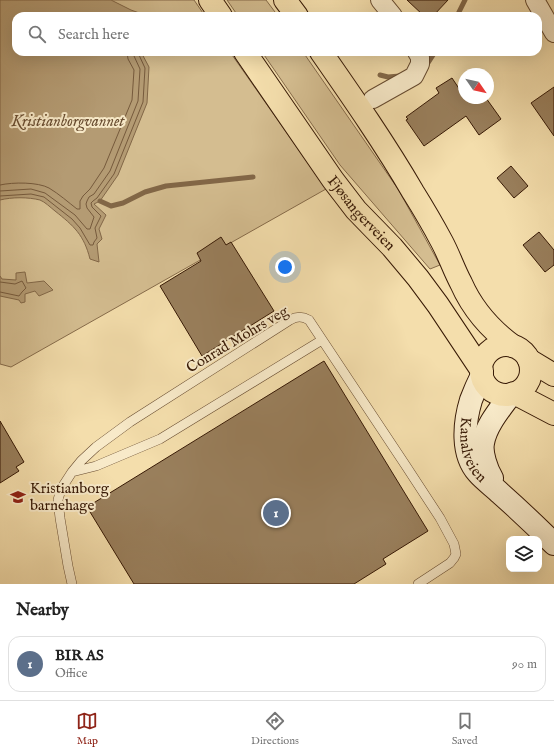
<!DOCTYPE html>
<meta charset="utf-8">
<style>
body{margin:0;font-family:"IM FELL English",serif;background:#f6f6f6;color:#222}
.controls{position:absolute;right:12px;bottom:12px;display:grid;overflow:hidden;border-radius:8px;box-shadow:0 4px 16px #0002}
.controls button{width:36px;height:36px;display:grid;place-items:center;padding:0;border:0;border-bottom:1px solid #e0e0e0;background:#fff;color:#222;font:20px sans-serif}
.compass{position:absolute;left:458px;top:68px;width:36px;height:36px;border-radius:50%;background:#fff;box-shadow:0 4px 16px #0002;rotate:124deg}
.you{position:absolute;left:285px;top:267px;width:14px;height:14px;margin:-10px;border:3px solid #fff;border-radius:50%;background:#1a73e8;box-shadow:0 0 0 6px #1a73e833}
.badge{display:grid;place-items:center;width:26px;height:26px;border-radius:50%;background:#8f2418;color:#fff;font-size:13px;font-weight:700}
.pin{position:absolute;translate:-50% -50%;border:2px solid #fff;box-shadow:0 1px 4px #0006}
.list{margin:0;padding:0;list-style:none}
h2{display:flex;justify-content:space-between;align-items:center;height:52px;margin:0;padding:0 16px;font-size:17px}
h2 small{font-size:13px;font-weight:400;color:#767676}
.list li{display:grid;grid-template-columns:26px 1fr auto;gap:12px;align-items:center;box-sizing:border-box;height:56px;margin:0 8px 8px;padding:0 8px;border:1px solid #e0e0e0;border-radius:12px}
.list b{display:block;font-size:15px;white-space:nowrap}
.list p{margin:0;font-size:13px;white-space:nowrap;color:#767676}
.list em{font-size:13px;font-style:normal;color:#767676}
.icon{flex:none;width:22px;height:22px;fill:none;stroke:currentColor;stroke-width:2;stroke-linecap:round;stroke-linejoin:round}
.map{position:relative;flex:none;width:554px;height:584px;overflow:hidden}
.search{position:absolute;background:#fff;box-shadow:0 4px 16px #0002;left:12px;right:12px;top:12px;height:44px;display:flex;align-items:center;gap:10px;box-sizing:border-box;padding:0 14px;border-radius:12px;color:#767676;font-size:15px}
.sheet{height:116px;background:#fff}
nav{display:flex;justify-content:space-around;align-items:center;box-sizing:border-box;height:56px;border-top:1px solid #e0e0e0;background:#fff;font-size:11px;color:#767676}
nav a{display:grid;justify-items:center;gap:2px}
nav .on{color:#8f2418}
.map>svg:first-child{display:block}
.green{fill:#d4bd90;stroke:#866b4a}
.water{fill:#b49b73;stroke:#826747}
.lines{fill:none;stroke-linecap:round;stroke-linejoin:round}
.shore{stroke:#765a3c;stroke-width:1}
.stream{stroke:#826747;stroke-width:5}
.building{fill:#997f5c;stroke:#371905}
.service-casing{stroke:#664a2f;stroke-width:10}
.minor-casing{stroke:#664a2f;stroke-width:20}
.secondary-casing{stroke:#371905;stroke-width:24}
.trunk-casing{stroke:#371905;stroke-width:24}
.service{stroke:#f8eac9;stroke-width:9}
.minor{stroke:#f8eac9;stroke-width:18}
.secondary{stroke:#f8eac9;stroke-width:22}
.trunk{stroke:#f4deac;stroke-width:22}
.labels{text-anchor:middle;stroke-width:4;stroke-linejoin:round;paint-order:stroke}
.street-label{font-size:15px;fill:#371905;stroke:#f8eac9}
.poi-label{font-size:15px;fill:#371905;stroke:#f8eac9;text-anchor:start}
.water-label{font-size:16px;font-style:italic;fill:#694d31;stroke:#f8eac9}
</style>
<div class="map">
<svg width="554" height="584" viewBox="0 0 554 584">
<rect width="100%" height="100%" fill="#f4deac"/>
<filter id="stains"><feTurbulence type="fractalNoise" baseFrequency=".005" numOctaves="4"/><feColorMatrix values="0 0 0 0 .2 0 0 0 0 .09 0 0 0 0 .02 0 0 0 .5 -.17"/></filter>
<radialGradient id="worn" r=".72"><stop offset=".6" stop-color="#630" stop-opacity="0"/><stop offset="1" stop-color="#630" stop-opacity=".3"/></radialGradient>
<!-- green -->
<path class="green" d="M0,0h194l11,16h-189v36h214l96,137 -315,178 -11,-3z
M227,0h39l12,16h-40z
M262,52h41l95,137 42,76 -10,4 -90,-104z"/>
<!-- water -->
<path class="water" d="M0,0h111l20,10 11,4 1,2h-127v36h125l8,15 -2,36 -29,72 -18,26 -6,3 12,11 -7,14 3,10 -5,5 2,18 -9,-3c-6,-24 -16,-33 -35,-48 -5,-4 -10,-9 -15,-11 -12,-3 -28,-3 -40,0z
M25,272l2,11 17,-2 9,9 -14,6 -4,-5 -10,3v8l-4,1 -2,-3 -19,-4v-20l2,3 14,1v-7z"/>
<g class="lines">
<!-- shore -->
<path class="shore" d="M0,185c13,-3 38,-3 49,3 10,6 19,14 28,21h3v-8l3,-5 7,-7 14,-21 28,-68 2,-30 -6,-11 -1,-7
M0,191l31,-2 14,4 30,22 12,14h3l4,-12 -7,-9 -1,-4 1,-3 2,-4 5,-3 16,-23 28,-70 2,-32 -6,-13 -1,-4
M0,196l31,-2 13,3 28,22 8,9 10,17h3l1,-3 3,-4 -2,-10 6,-12 -9,-9 -1,-4 2,-2 4,-3 17,-24 29,-72 2,-34 -6,-13 -1,-3
M0,282l15,2 7,-3 4,7 -4,4 -3,4 -19,-4"/>
<!-- stream -->
<path class="stream" d="M457,16l8,-16
M426,66l9,-14
M380,75l8,2 12,-1
M100,201l11,5 12,-3 22,-11 21,-6 87,-9"/>
</g>
<!-- building -->
<path class="building" d="M407,0h41l-15,16h-9z
M452,78l12,18v2h22l15,21 -22,16 -13,-19 -42,30 -18,-26 2,-1 -2,-2 33,-24 -3,-5z
M554,87v49l-23,-33z
M511,166l17,20 -14,12 -17,-20z
M539,232l15,18v15l-9,7 -22,-27z
M221,237l5,8 5,-3 43,69 -72,45 -42,-70 41,-25 -4,-8z
M324,361l104,170 -45,28 3,5 -32,20h-220l-47,-77z
M0,421l24,41 -8,5 3,4 -19,12z"/>
<g class="lines">
<!-- service casing -->
<g class="service-casing">
<path id="service" d="M72,472l24,-6 64,-27 162,-99
M72,584l-4,-18 -8,-48 -2,-18 3,-11 11,-17 9,-11 15,-14 34,-25 160,-102c7,-4 12,-4 19,0l97,146 34,52 14,26 2,10 -2,4 -4,5 -32,21"/>
</g>
<!-- minor casing -->
<g class="minor-casing">
<path id="minor" d="M380,0l13,16
M535,0l19,33
M373,99l41,-23 6,-12v-7l-3,-5"/>
</g>
<!-- secondary casing -->
<g class="secondary-casing">
<g id="secondary">
<path id="s1" d="M482,375c-4,8 -8,17 -11,25 -7,23 -10,54 7,73 7,8 16,14 23,21 18,16 36,33 53,50"/>
<path d="M492,478c-5,-8 -11,-25 -9,-35 3,-18 18,-35 28,-49"/>
</g>
</g>
<!-- trunk casing -->
<g class="trunk-casing">
<g id="trunk">
<path d="M210,0l11,16"/>
<path d="M285,0l12,16"/>
<path id="s2" d="M245,52l88,128 23,30 36,37 26,31 20,27 44,66"/>
<path d="M321,52c32,46 64,92 92,140 10,16 20,33 29,50 7,13 12,28 19,41 11,25 30,47 52,63"/>
<circle cx="506" cy="370" r="25"/>
<path d="M529,360l25,15"/>
<path d="M514,393l40,21"/>
</g>
</g>
<!-- service -->
<use href="#service" class="service"/>
<!-- minor -->
<use href="#minor" class="minor"/>
<!-- secondary -->
<use href="#secondary" class="secondary"/>
<!-- trunk -->
<use href="#trunk" class="trunk"/>
</g>
<!-- icons -->
<defs>
<g id="school-bare" transform="scale(1.2)"><path d="M0-5L7-2L0 1L-7-2ZM-4 1L0 2.5L4 1V4Q0 6-4 4Z" fill="#8f2418" stroke="#f8eac9" stroke-width="2.5" paint-order="stroke"/></g>
</defs>
<g fill-rule="evenodd">
<use href="#school-bare" x="18" y="497"/>
</g>
<g class="labels">
<!-- street labels -->
<g class="street-label">
<text dy="5" stroke="none"><textPath href="#s2" startOffset="199">Fjøsangerveien</textPath></text>
<text transform="translate(237 339) rotate(-31)" y="5">Conrad Mohrs veg</text>
<text dy="5" stroke="none"><textPath href="#s1" startOffset="79">Kanalveien</textPath></text>
</g>
<!-- poi labels -->
<g class="poi-label">
<text x="30" y="493">Kristianborg<tspan x="30" dy="17">barnehage</tspan></text>
</g>
<!-- water labels -->
<g class="water-label">
<text x="68" y="126">Kristianborgvannet</text>
</g>
</g>
<rect width="100%" height="100%" filter="url(#stains)"/>
<rect width="100%" height="100%" fill="url(#worn)"/>
</svg>
<div class="controls">
<button><svg class="icon" aria-label="layers" viewBox="0 0 24 24"><path d="M12 4l9 5-9 5-9-5zM3 14l9 5 9-5"/></svg></button>
</div>
<svg class="compass" viewBox="-18 -18 36 36"><path d="M0-13l5 13h-10z" fill="#e53935"/><path d="M0 13l5-13h-10z" fill="#767676"/></svg>
<div class="you"></div>
<div class="pin badge" style="left:276px;top:513px;background:#5c6f8a">1</div>
<div class="search"><svg class="icon" aria-label="search" viewBox="0 0 24 24"><circle cx="10" cy="10" r="6"/><path d="M15 15l6 6"/></svg>Search here</div>
</div>
<section class="sheet">
<h2>Nearby<small></small></h2>
<ul class="list">
<li><span class="badge" style="background:#5c6f8a">1</span><div><b>BIR AS</b><p>Office</p></div><em>90 m</em></li>
</ul>
</section>
<nav>
<a class="on"><svg class="icon" aria-label="map" viewBox="0 0 24 24"><path d="M3 6l6-2 6 2 6-2v14l-6 2-6-2-6 2zM9 4v14M15 6v14"/></svg>Map</a>
<a><svg class="icon" aria-label="directions" viewBox="0 0 24 24"><path d="M12 3l9 9-9 9-9-9zM9 14v-3h6M13 9l2 2-2 2"/></svg>Directions</a>
<a><svg class="icon" aria-label="saved" viewBox="0 0 24 24"><path d="M7 4h10v16l-5-4-5 4z"/></svg>Saved</a>
</nav>
